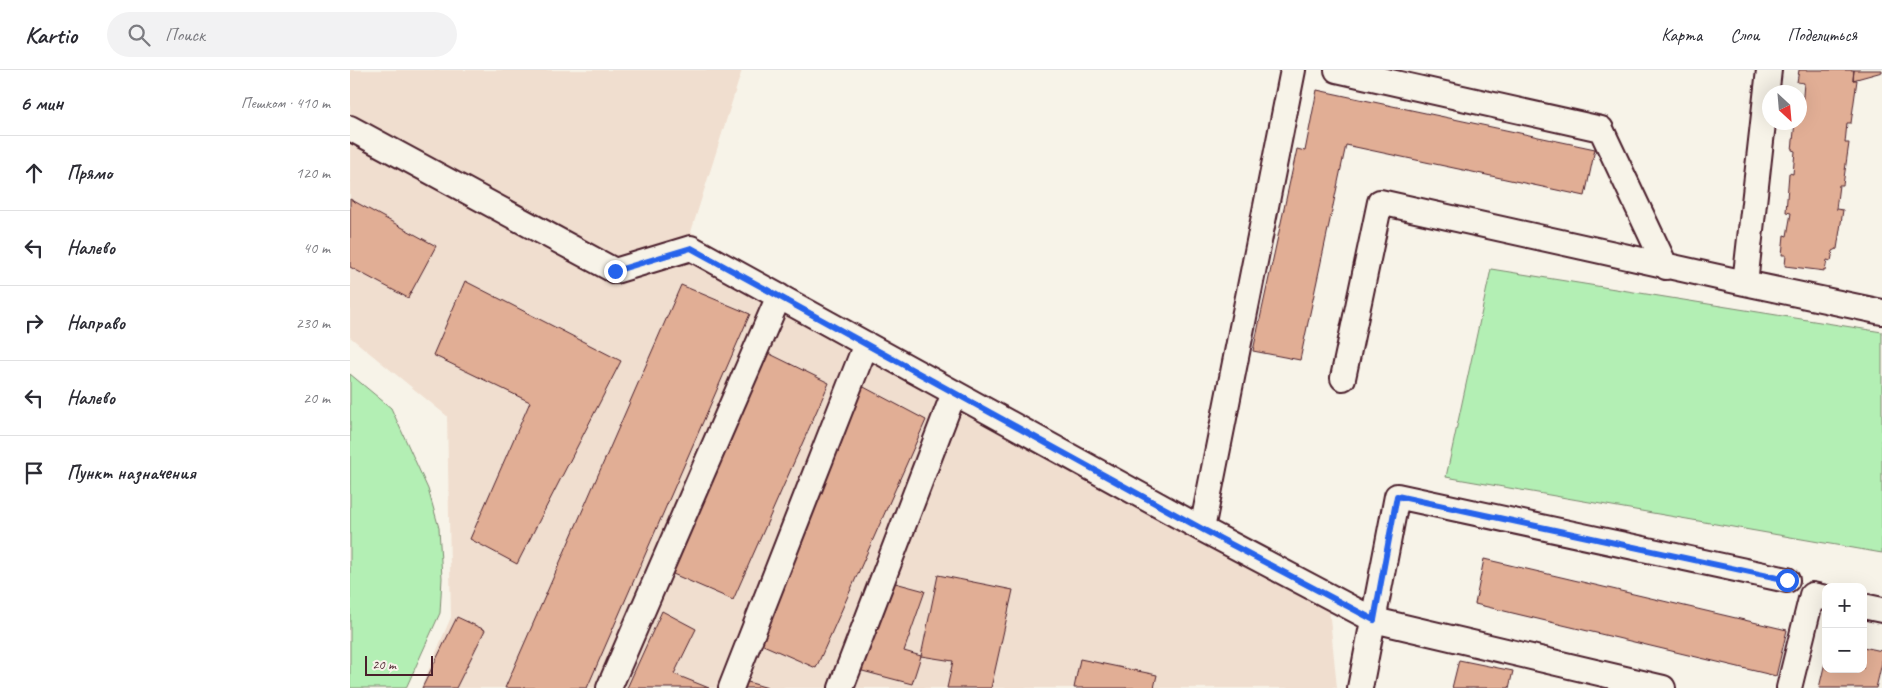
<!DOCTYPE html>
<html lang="ru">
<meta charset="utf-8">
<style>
body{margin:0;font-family:Caveat,sans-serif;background:#f2f2f3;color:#2b2b33}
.controls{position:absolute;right:15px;bottom:15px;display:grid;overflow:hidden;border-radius:10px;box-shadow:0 5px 20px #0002}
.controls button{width:45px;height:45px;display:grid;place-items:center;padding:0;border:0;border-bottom:1px solid #e1e1e2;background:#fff;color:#2b2b33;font:25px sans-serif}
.compass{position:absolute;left:1412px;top:15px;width:45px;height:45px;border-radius:50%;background:#fff;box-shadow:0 5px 20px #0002;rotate:154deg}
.scale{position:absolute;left:15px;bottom:12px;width:68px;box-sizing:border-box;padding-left:5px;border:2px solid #4a1f2b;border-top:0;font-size:14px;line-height:18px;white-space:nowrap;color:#4a1f2b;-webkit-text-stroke:4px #f7f3e8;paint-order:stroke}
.stop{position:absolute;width:15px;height:15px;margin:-11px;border:4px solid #2563eb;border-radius:50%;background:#fff}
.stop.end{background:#2563eb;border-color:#fff;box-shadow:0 1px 5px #0008}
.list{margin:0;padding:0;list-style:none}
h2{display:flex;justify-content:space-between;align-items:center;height:65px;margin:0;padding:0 20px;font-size:21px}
h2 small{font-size:16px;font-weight:400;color:#7c7c81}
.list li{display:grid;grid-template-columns:32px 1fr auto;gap:15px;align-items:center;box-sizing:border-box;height:75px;padding:0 20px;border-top:1px solid #e1e1e2}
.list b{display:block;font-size:19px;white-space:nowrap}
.list em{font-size:16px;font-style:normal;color:#7c7c81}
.icon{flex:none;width:28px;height:28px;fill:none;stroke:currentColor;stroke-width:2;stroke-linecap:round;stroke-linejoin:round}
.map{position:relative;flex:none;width:1532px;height:618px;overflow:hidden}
header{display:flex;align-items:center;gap:30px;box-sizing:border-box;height:70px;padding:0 25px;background:#fff;border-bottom:1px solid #e1e1e2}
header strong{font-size:24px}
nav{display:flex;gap:28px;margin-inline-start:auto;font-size:18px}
.search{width:350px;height:45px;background:#f2f2f3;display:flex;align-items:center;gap:12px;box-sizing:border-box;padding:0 18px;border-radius:28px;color:#7c7c81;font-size:19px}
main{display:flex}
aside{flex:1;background:#fff}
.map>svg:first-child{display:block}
.built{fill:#f0decf}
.green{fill:#b3efb4;stroke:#7e8770}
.building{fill:#e1ae95;stroke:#4a1f2b}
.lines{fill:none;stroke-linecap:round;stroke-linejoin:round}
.minor-casing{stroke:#4a1f2b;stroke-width:28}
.minor{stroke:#f7f3e8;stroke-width:24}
.route{stroke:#2563eb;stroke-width:6}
</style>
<header>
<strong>Kartio</strong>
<div class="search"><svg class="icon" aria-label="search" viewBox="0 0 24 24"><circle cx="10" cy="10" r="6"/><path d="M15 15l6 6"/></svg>Поиск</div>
<nav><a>Карта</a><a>Слои</a><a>Поделиться</a></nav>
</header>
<main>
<aside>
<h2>6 мин<small>Пешком · 410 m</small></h2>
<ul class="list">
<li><svg class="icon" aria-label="ahead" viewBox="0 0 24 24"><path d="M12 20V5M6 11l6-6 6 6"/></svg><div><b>Прямо</b></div><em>120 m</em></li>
<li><svg class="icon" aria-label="left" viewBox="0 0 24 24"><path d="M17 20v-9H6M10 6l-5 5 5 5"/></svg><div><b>Налево</b></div><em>40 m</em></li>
<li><svg class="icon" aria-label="right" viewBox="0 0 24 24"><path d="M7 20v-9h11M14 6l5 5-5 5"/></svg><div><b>Направо</b></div><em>230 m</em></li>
<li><svg class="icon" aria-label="left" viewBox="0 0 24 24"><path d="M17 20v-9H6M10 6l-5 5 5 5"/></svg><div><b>Налево</b></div><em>20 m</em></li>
<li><svg class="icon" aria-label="arrive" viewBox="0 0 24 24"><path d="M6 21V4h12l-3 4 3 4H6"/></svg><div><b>Пункт назначения</b></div></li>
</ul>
</aside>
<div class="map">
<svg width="1532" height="618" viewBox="0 0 1532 618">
<rect width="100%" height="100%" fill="#f7f3e8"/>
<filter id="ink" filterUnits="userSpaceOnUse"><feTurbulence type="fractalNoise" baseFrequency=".02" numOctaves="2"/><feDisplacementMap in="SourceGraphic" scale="10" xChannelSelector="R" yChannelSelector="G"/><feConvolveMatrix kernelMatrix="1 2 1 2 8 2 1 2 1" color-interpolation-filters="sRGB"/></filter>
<g filter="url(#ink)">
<!-- built -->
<path class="built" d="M0,0h392l-51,162 636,356 10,100h-916l30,-71 -4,-201 -97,-79z"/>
<!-- green -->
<path class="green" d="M1141,199l391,63v221l-436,-76z
M0,304l41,34 37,81 11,39 3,50 -2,35 -34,75h-56z"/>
<!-- building -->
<path class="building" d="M1449,0h55l-1,10h4l-6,43h-4l-2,20h4l-6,42h-4l-3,24 7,1 -6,39 -4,2 -2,10 -4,-1 -2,11 -40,-5 1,-11h-4l2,-20 3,1 4,-23 -5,-1 3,-39 4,1 2,-23 -3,-1 3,-28h5v-16l2,1 2,-24 -7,-1z
M1504,0h28v2l-29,8z
M967,20l278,59 -10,47 -239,-51 -46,215 -47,-9 44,-202 8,2z
M0,129l86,47 -28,52 -58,-31z
M115,211l156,80 -104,203 -47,-25 60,-137 -97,-47z
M331,215l69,29 -163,374h-82z
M414,281l65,32 -96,217 -67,-29z
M510,315l66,35 -110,248 -69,-30z
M1134,489l303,71 -11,46 -301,-72z
M588,505l75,15 -22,98h-44l6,-27 -32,-5z
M523,507l52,14 -21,60 17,5 -9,28 -61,-16z
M312,541l34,18 -22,45 35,14h-82z
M107,547l28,13 -29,58h-34z
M1513,577l19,4v12l-6,25h-57l7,-30v11h37z
M730,589l77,16 -3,13h-80z
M1109,590l54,11 -4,17h-57z
M391,610l27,8h-30z"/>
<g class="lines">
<!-- minor casing -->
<g class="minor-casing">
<path id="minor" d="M987,0l264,59 65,138
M1419,0l-24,213 137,29
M0,58l265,143 76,-23 511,281 172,91 289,68
M993,308l37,-176 365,81
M852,459l91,-459
M1513,536l19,4
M259,618l170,-392
M381,618l135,-344
M491,618l113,-295
M1010,618l37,-192 390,84
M1439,618l23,-93 14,3"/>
</g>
<!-- minor -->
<use href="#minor" class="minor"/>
</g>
</g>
<g class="lines" filter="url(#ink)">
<!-- route -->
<path class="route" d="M265,201l76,-23 511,281 172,91 23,-124 390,84"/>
</g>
</svg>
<div class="controls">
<button>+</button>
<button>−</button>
</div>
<svg class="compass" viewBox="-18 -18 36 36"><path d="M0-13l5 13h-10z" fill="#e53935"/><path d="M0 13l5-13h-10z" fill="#7c7c81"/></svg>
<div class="scale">20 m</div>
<div class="stop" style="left:1437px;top:510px"></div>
<div class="stop end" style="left:265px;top:201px"></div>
</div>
</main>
